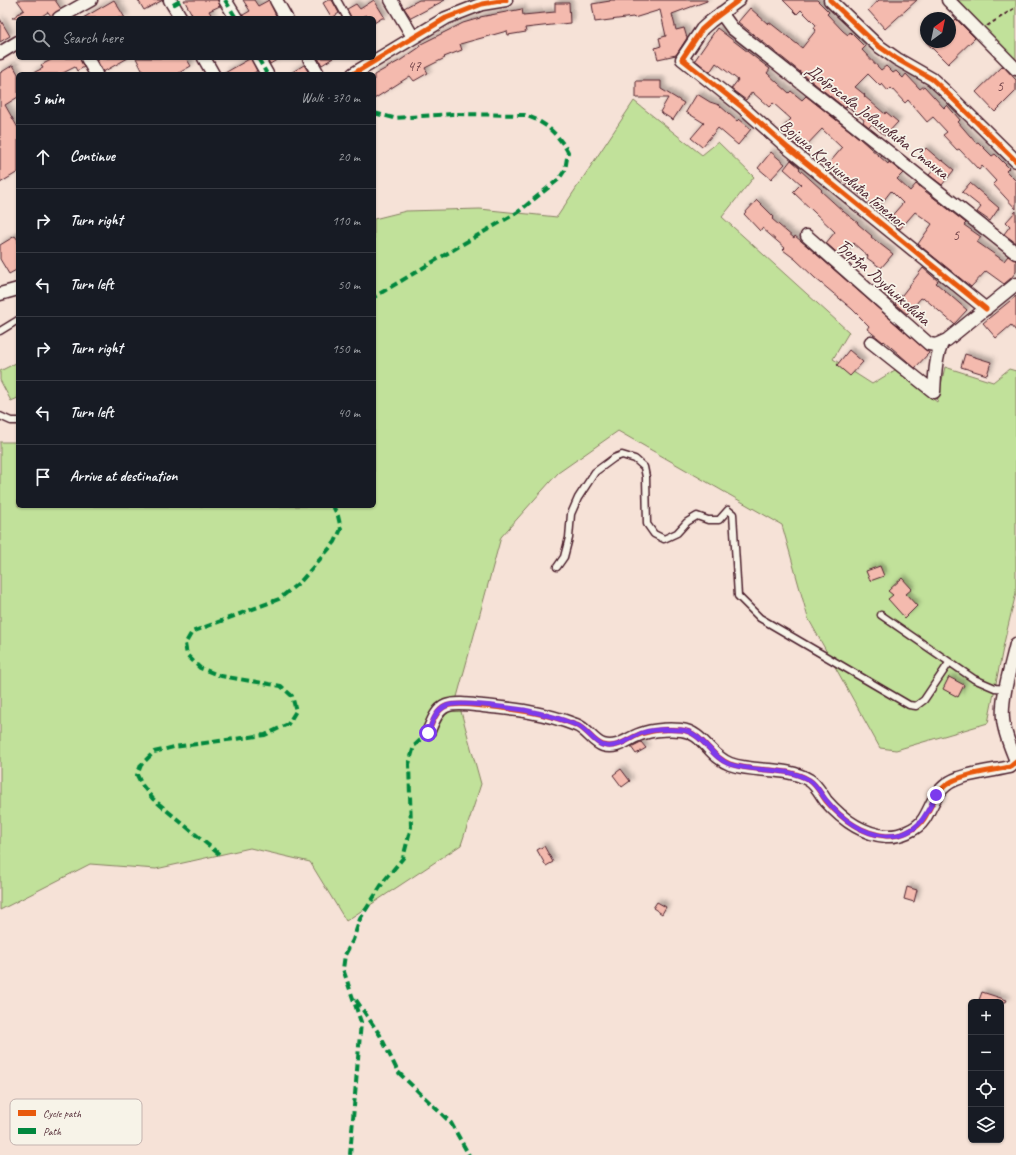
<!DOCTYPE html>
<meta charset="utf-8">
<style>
body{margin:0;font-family:Caveat,sans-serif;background:#242831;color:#f1f3f6}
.controls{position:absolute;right:12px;bottom:12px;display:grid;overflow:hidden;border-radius:6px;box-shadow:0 1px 3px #0004}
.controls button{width:36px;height:36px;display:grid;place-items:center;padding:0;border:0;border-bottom:1px solid #363941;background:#171b24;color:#f1f3f6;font:20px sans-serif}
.compass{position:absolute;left:920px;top:12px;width:36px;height:36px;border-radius:50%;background:#171b24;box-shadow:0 1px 3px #0004;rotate:33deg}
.stop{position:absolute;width:12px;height:12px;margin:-9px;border:3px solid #7c3aed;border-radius:50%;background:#fff}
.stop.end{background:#7c3aed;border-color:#fff;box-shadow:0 1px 4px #0008}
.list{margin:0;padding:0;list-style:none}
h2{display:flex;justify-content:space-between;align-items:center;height:52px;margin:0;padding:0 16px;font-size:17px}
h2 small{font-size:13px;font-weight:400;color:#9ea1a6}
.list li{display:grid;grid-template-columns:26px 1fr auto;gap:12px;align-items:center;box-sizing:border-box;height:64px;padding:0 16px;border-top:1px solid #363941}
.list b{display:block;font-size:15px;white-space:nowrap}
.list em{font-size:13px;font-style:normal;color:#9ea1a6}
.icon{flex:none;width:22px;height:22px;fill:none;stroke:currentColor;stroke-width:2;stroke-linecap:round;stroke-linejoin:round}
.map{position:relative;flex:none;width:1016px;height:1155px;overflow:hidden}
.search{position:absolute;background:#171b24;box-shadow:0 1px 3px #0004;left:16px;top:16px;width:360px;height:44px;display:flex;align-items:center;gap:10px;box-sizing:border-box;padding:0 14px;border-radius:6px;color:#9ea1a6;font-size:15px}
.panel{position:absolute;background:#171b24;box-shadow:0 1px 3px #0004;left:16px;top:72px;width:360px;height:436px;border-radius:6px}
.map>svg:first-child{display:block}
.green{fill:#c1e19a;stroke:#868062}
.building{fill:#f4baae;stroke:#4a1f2b;filter:url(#shadow)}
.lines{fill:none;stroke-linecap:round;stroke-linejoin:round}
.service-casing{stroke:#4a1f2b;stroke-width:9}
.minor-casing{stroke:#4a1f2b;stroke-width:15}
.path{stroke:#4a1f2b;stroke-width:2;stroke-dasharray:4 3;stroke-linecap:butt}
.service{stroke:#f7f3e8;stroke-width:6}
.minor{stroke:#f7f3e8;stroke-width:12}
.quiet{stroke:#00873e;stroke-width:4;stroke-dasharray:8 4;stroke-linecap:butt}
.cycleway-casing{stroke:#f7f3e8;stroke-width:8}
.cycleway{stroke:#e8590c;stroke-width:5}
.route{stroke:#7c3aed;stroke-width:5}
.labels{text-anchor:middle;stroke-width:3.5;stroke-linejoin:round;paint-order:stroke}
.number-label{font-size:15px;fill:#74464c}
.street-label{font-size:17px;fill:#4a1f2b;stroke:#f7f3e8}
.key{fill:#f7f3e8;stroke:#c3b3af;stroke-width:1}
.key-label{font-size:11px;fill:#4a1f2b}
</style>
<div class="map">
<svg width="1016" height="1155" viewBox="0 0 1016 1155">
<defs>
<filter id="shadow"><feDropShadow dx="3.5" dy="-3.5" stdDeviation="2" flood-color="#0004"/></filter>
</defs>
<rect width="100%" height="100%" fill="#f6e2d7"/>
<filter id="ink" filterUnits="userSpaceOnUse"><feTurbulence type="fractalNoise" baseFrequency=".025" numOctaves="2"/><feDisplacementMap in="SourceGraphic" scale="8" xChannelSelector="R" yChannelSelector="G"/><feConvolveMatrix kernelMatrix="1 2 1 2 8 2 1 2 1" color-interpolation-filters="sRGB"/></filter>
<g filter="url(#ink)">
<!-- green -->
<path class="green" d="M954,0h62v61z
M634,101l68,54 16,-13 36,35 -32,40 127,115 -16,27 39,25 23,-14 42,32 8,-35 48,15 16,-13 7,2v222l-12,50 -16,80 -92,27 -16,-2 -72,-130 -26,-93 -164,-94 -60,42 -57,64 -44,160 24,87 -20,61 -115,76 -36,-59 -60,-14 -94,21 -66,-5 -90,46v-468h18v64h356v-287l32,-8 74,-2 77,8z
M18,362v36l-7,3 -11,-21v-9z"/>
<!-- building -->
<path class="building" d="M17,0h38l6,9 -10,7 -3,-4 -9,6h-27l12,-8z
M114,0l11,18h-42z
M138,0h25l-19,10z
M184,0h34l2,6 -11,5 4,7h-19z
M243,0h11l4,6 11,-6 8,18h-34v-3l7,-4z
M328,0h4l7,13 -7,5 -9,-15z
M374,0l11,18h-3l-8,5v-5h-6l-2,-3 -2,1 1,2h-14l-4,-9 9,-5 4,5z
M419,0h26l-34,18 -7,-10z
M610,0h97v1l-35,13 4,16 8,-2 3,10 -11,17 -18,4 -3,-11 6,-2 -2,-8 7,-2 -6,-26 -26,8 -1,-1 -38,5 -3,-18 18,-3z
M783,0h34l12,12 -2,2 16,17 5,4 2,-3 15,15 -3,3 19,20 5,-4 7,7 3,-2 7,7 3,-4 14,15 4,-3 20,22 3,-3 13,15 -2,2 18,21 2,-1 14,14 3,-2 14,14 -3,3 10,10v28l-23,-25 3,-3 -14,-15 -3,4 -20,-21 -2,1 -14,-15 4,-3 -14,-15 -6,5 -19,-22 -3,3 -14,-15 -3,3 -6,-7 -2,2 -12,-12 -13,13 10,8 -1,1 21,18 1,-2 12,10 -13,14 -13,-12 -3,3 -6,-5 1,-2 -17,-14 -2,2 -107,-86 12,-14 18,16 1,-2 33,26 14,-18 -2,-2 2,-3 -15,-15 -4,4z
M879,0h38l-32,29 -17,-19z
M555,3h14l1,20 -45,5 1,4 -18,3 -1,-4 -47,13 2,6 -18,7 1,1 -20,10 3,5 -14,8 -4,-5 -36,23v-24l27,-15 19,-13 -1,-2 44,-22 17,-5v-1l42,-8 1,6 32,-3z
M0,19l10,17 -10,6z
M956,19l19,19 -27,26 -22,-22h24v-17z
M717,28l53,41 -3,4 22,20 2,-2 11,9 4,-4 53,42 29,26 1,-2 11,9 3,2 -6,6 13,12 6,-7 50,39 -2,2 17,12 -4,5 27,19 4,-5 8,4v12l-5,6 -7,6 -18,-13 -15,16 -53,-43 14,-20 -17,-12 -15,17 -12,-9 15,-17 -12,-12 -14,18 -38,-32 -1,1 -13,-10 17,-20 -20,-19 -20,21 -22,-20 11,-11 -18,-16 -4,4 -17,-15 -6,8 -15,-11 7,-9 -22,-17 -6,9 -15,-12z
M55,58h25l4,9 -7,4 -2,-4 -14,7h-30l12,-6 -2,-3z
M96,58h32l-25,14z
M136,58h50l5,8 -14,8h-33z
M251,58l6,13 -5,3h-29z
M267,58h13l-10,6z
M318,58h15l-11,7z
M13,65l5,9v23l-13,8 13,23v44l-18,11v-110z
M304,65l5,8 -3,1h-17z
M1003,66l13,14v11l-21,21 -19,-20z
M636,81h25v8l23,14 -11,17 -13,-8 8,-14h-32z
M697,94l13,8 9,3 18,16 2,-2 12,10 -13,16 -20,-17 -16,19 -11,-9 13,-15 -18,-11z
M926,148l15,13 1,-1 12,10 -12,15 -13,-10 6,-7 -15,-13z
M771,152l14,12 -14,15 -13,-11z
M791,160l9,8 -1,1 23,21 -1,1 23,21 14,11v1l14,12 -1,1 22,17 -12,14 -14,-10 1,-2 -15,-13 -11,14 -16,-14 9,-11 -42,-40 8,-8 -17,-15z
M970,183l29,25 -9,13 -13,-9 4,-5 -19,-15z
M757,200l17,17 -2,2 22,19 1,-2 12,10 122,107 -14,15 -31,-27 -1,1 -16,-13 2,-3 -17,-17 -37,-31 -20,-19 -12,-9 2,-2 -23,-20 -2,3 -16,-17z
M1016,211v32l-12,-9 6,-8 -4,-4z
M15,236l3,4v29l-9,5 -9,-15v-14z
M923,268l15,13 -2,2 31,27 -13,14 -30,-26 -1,1 -2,-1 -14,16 -12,-10z
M1016,296v35l-5,-6 -15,13 -13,-15z
M849,350l14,12 -13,14 -13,-11z
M965,354l26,8 -4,13 -26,-8z
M880,566l4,10 -14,5 -4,-10z
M902,578l10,11 -6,5 11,12 -12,12 -17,-19 5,-4 -5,-4z
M949,677l15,8 -6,12 -15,-8z
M641,742l5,6 -10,6 -5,-7z
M621,769l9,12 -8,6 -9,-12z
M544,846l9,16 -7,4 -9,-16z
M907,887l10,3 -3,12 -10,-3z
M657,902l9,5 -4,7 -9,-6z
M982,992l25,8 -1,2h-20l-7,-2z"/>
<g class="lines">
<!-- service casing -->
<g class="service-casing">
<path id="service" d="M337,0l10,18
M0,331l18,-11
M0,416l11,5h7
M557,567l7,-10 5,-19 2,-24 7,-16 17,-26 19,-14 8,-3 13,4 9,8 2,10 1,47 7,10 10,5 13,-6 10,-11 10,-6 11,4h11l9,-10 5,4 5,82 22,22 149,87 7,1 8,-6 25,-37
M881,615l93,64 21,9 11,1"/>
</g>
<!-- minor casing -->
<g class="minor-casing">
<path id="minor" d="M170,0l11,18
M225,0l11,18
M276,0l10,18
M391,0l22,37
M739,0l-28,21 -9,8 -20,30 60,48 46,41 198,161
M830,0l47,45 20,14 35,20 13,12 71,70
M948,0l68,69
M721,13l11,15 284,225
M59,18l32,-18
M0,53l18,-11
M87,58l9,16
M204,58l9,16
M258,58l9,16
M309,58l9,16
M353,74l93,-56 36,-14 24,-4
M807,236l122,108 7,1 11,-5 69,-56
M0,294l18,-5
M871,342l63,50c1,-16 1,-33 8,-49
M1016,644c-5,22 -15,53 -13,75 1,14 8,29 13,42
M428,733c4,-9 8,-23 18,-27 10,-4 27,-1 37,0 32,3 63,7 93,19 10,3 17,17 27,20 16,5 27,-9 41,-12 11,-3 25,-4 37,-3 22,2 29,27 49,34 25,9 57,2 79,16 7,4 12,14 17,21 15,17 36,33 60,35 13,1 31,-6 38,-17 7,-11 11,-26 22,-34 13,-11 47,-14 64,-18l6,-5"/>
</g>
<!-- path -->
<path class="path" d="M987,26l29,-19"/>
<!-- service -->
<use href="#service" class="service"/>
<!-- minor -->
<use href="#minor" class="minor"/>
<!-- quiet -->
<path class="quiet" d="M225,0l11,18
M173,5l9,-5
M258,58l9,16
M374,113l20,5 58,-4 73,1 12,5 11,7 8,8 8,10 4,7 -3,18 -6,9 -41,33 -50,29 -94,56
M219,854l-66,-55 -11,-14 -5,-10 4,-10 13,-13 20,-5 91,-12 23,-11 8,-13 -4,-15 -11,-10 -60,-10 -21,-8 -13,-13 -2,-11 7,-12 87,-33 22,-18 34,-39 6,-13 -3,-13 -5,-10
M356,1000l24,35 18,37 53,51 18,32
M350,1155l11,-133 -18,-53 2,-14 8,-15 7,-21 24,-38 19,-23 8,-31 -2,-63 5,-18 14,-13"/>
<!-- cycleway casing -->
<g class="cycleway-casing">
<path id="cycleway" d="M739,0l-28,21 -9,8 -20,30 60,48 46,41 198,161
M830,0l47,45 20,14 35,20 13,12 71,70
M353,74l93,-56 36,-14 24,-4
M428,733c4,-9 8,-23 18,-27 10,-4 27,-1 37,0 32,3 63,7 93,19 10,3 17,17 27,20 16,5 27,-9 41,-12 11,-3 25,-4 37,-3 22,2 29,27 49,34 25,9 57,2 79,16 7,4 12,14 17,21 15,17 36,33 60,35 13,1 31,-6 38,-17 7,-11 11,-26 22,-34 13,-11 47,-14 64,-18l6,-5"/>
</g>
<!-- cycleway -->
<use href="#cycleway" class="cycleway"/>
</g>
</g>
<g class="lines" filter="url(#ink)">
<!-- route -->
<path class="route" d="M428,733c4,-10 7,-22 18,-27 11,-6 64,2 78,4 15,3 38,9 52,15 10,3 16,16 26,20 15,5 27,-7 40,-12 11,-4 27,-4 39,-3 22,2 29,27 48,34 26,9 56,2 80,16 7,4 12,14 17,20 14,18 37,35 61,36 30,0 38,-18 49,-41"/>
</g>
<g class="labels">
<!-- number labels -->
<g class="number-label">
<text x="414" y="71">47</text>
<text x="1000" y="91">5</text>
<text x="956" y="240">5</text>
</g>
<!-- street labels -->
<g class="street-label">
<text transform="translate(878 121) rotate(38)" y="6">Добросава Јовановића Станка</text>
<text transform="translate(843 173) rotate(40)" y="6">Војина Крајиновића Големог</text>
<text transform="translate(884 282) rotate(42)" y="6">Ђорђа Љубинковића</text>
</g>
</g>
<!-- legend -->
<rect x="10" y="1099" width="132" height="46" rx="6" class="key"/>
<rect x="18" y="1110" width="18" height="6" fill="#e8590c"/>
<rect x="18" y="1128" width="18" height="6" fill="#00873e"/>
<g class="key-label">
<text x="43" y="1117">Cycle path</text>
<text x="43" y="1135">Path</text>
</g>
</svg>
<div class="controls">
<button>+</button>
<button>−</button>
<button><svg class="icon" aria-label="locate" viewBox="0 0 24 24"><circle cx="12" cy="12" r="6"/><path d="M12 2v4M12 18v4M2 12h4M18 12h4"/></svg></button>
<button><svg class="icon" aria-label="layers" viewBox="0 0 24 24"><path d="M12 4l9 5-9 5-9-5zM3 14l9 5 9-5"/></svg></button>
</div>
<svg class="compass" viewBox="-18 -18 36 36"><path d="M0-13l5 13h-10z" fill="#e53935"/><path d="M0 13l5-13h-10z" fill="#9ea1a6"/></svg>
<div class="stop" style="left:428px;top:733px"></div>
<div class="stop end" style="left:936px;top:795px"></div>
<div class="search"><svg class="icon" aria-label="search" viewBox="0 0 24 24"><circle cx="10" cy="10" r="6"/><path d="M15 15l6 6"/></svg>Search here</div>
<section class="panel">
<h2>5 min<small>Walk · 370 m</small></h2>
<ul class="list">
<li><svg class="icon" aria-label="ahead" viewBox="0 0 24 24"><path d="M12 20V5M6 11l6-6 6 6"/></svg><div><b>Continue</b></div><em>20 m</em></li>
<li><svg class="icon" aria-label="right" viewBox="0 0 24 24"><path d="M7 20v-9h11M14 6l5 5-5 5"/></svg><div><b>Turn right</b></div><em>110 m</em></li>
<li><svg class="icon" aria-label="left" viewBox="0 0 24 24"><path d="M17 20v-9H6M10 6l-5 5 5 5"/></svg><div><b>Turn left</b></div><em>50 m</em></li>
<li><svg class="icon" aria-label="right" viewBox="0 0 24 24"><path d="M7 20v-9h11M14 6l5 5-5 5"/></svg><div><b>Turn right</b></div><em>150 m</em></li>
<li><svg class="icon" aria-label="left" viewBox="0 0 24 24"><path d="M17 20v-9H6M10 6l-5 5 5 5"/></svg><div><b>Turn left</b></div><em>40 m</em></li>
<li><svg class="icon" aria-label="arrive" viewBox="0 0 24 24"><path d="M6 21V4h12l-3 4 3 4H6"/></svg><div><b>Arrive at destination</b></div></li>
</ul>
</section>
</div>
